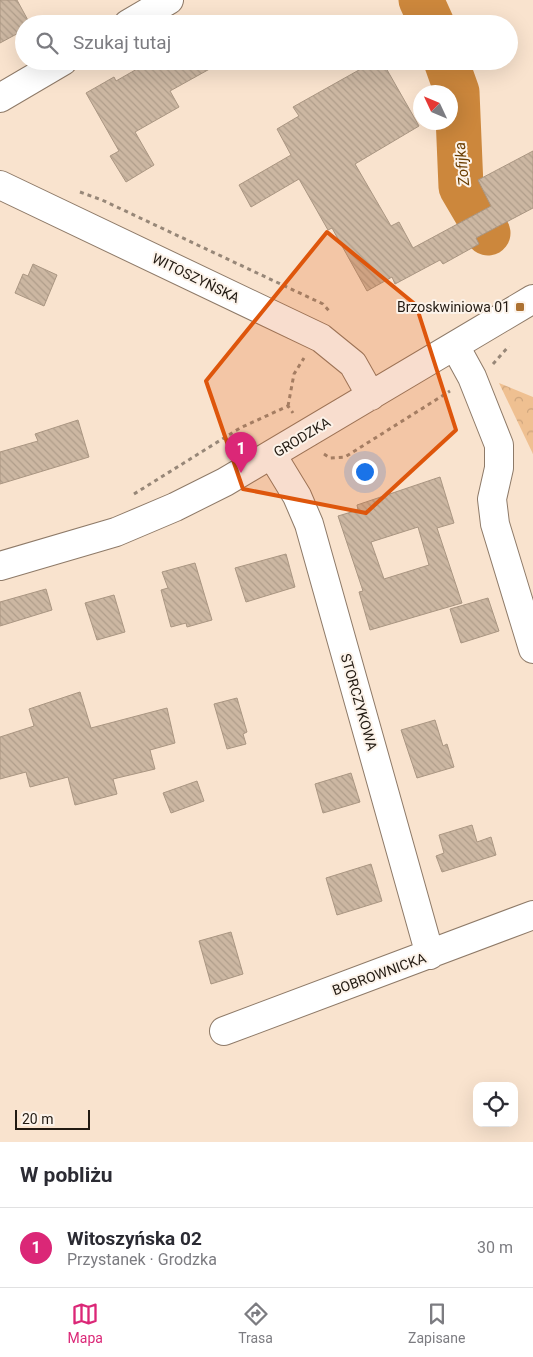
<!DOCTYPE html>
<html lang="pl">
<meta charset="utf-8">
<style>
body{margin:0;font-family:Roboto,sans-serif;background:#f2f2f3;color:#2b2b33}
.controls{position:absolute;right:15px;bottom:15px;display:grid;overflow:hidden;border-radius:10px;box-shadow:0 5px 20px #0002}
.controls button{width:45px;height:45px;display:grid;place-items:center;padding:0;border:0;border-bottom:1px solid #e1e1e2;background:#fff;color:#2b2b33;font:25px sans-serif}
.compass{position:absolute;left:413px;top:85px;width:45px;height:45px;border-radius:50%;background:#fff;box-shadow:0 5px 20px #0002;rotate:314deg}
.scale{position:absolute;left:15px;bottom:12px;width:75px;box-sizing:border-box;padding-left:5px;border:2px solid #221a12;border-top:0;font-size:14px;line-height:18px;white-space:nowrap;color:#221a12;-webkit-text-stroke:4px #fcf3ea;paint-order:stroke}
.you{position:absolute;left:364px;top:471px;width:18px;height:18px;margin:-12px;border:4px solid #fff;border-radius:50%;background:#1a73e8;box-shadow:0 0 0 8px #1a73e833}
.badge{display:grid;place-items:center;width:32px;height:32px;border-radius:50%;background:#db2777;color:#fff;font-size:16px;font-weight:700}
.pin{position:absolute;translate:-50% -41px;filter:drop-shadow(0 1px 2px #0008)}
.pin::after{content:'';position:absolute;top:26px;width:18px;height:15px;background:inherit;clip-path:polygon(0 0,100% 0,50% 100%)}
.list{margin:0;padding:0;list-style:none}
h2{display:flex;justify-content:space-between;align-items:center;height:65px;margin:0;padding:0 20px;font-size:21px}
h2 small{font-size:16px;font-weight:400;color:#7c7c81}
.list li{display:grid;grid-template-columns:32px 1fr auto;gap:15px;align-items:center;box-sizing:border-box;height:80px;padding:0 20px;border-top:1px solid #e1e1e2}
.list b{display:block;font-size:19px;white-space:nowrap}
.list p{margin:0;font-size:16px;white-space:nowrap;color:#7c7c81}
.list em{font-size:16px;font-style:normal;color:#7c7c81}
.icon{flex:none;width:28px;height:28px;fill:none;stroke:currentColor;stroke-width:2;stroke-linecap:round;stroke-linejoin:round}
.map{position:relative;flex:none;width:533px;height:1142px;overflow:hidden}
.search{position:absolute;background:#fff;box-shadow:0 5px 20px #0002;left:15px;right:15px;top:15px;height:55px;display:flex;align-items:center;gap:12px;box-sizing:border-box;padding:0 18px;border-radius:28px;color:#7c7c81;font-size:19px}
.sheet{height:145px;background:#fff}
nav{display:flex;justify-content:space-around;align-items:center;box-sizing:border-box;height:70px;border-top:1px solid #e1e1e2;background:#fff;font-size:14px;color:#7c7c81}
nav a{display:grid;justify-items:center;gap:2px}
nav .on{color:#db2777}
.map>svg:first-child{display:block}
.park{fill:url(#park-crowns)}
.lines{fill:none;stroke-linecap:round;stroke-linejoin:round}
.river{stroke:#cc873c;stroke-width:45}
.building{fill:url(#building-back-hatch);stroke:#aa9682;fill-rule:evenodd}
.minor-casing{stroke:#8e7a68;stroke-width:30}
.path{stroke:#978778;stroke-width:3;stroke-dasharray:4 4;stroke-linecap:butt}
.minor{stroke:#fff;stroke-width:28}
.marked{fill:#de560c;fill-opacity:0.2;stroke:#de560c;stroke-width:4;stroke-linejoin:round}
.poi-dot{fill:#ac7131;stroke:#fcf3ea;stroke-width:2}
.labels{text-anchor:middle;stroke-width:4;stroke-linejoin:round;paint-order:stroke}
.street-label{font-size:14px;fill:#221a12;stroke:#fcf3ea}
.poi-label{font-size:14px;fill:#221a12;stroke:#fcf3ea;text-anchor:end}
.water-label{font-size:15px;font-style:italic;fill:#6a3d00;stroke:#fcf3ea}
</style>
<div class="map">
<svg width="533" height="1142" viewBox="0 0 533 1142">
<defs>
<pattern id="park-crowns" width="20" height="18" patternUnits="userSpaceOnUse" patternTransform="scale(1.25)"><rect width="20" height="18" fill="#efc091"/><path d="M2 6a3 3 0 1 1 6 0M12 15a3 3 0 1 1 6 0" fill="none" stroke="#cda47c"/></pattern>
<pattern id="building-back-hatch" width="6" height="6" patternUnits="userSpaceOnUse" patternTransform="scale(1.25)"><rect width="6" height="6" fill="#ccb7a2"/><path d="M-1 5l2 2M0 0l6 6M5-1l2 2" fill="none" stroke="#af9d8a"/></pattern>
</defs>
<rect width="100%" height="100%" fill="#f9e3ce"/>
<!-- park -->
<path class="park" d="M499,383l34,14v57z"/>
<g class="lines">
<!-- river -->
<path class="river" d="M421,0l11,24
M446,61l11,31 4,95 27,46"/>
</g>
<!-- building -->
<path class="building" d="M0,0h17l13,24h-6v6l-24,13z
M151,61h73l-54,30 9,16 -44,25 19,33 -28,17 -16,-26 9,-5 -33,-58 28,-16 2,4z
M375,61h7l37,65 -64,38 36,62 8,-4 14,26 78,-42 -13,-26 55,-29v57l-57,30 3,6 -36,20 -3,-4 -45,24 -3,-7 -25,14 -35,-63 -4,2 -29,-51 -48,28 -12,-22 52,-30 -14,-26 22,-13 -6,-9z
M33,264l24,11 -13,31 -29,-13 8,-19 5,2z
M78,420l11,37 -89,27v-32l38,-11 -3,-7z
M440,477l14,46 -17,5 25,75 -92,27 -11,-38 4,-1 -25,-75 20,-6 -1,-5zM418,527l11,38 -45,14 -13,-37z
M286,554l9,33 -49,15 -11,-34z
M195,563l17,57 -25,7 -1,-4 -15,4 -10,-37 7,-2 -6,-16z
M46,589l6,21 -52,16v-24z
M114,595l11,37 -28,8 -12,-37z
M488,598l11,33 -38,12 -11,-34z
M80,692l11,36 76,-20 8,35 -25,7 5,19 -42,10 4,15 -42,11 -7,-28 -38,10 -4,-15 -26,7v-42l34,-11 -5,-17z
M237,698l10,34 -4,2 3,10 -19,5 -13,-45z
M435,720l8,26 4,-2 7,23 -37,11 -16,-48z
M351,773l9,29 -37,11 -8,-29z
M197,781l7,20 -33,12 -8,-20z
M472,825l5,17 14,-5 5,18 -54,17 -6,-16 8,-3 -5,-18z
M371,864l11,37 -45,14 -11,-37z
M231,932l12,42 -32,10 -12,-43z"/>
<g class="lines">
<!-- minor casing -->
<g class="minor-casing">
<path id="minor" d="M128,24l41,-24
M0,98l63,-37
M0,185l321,153 32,26 18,32
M455,346l17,31 27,68v23l-7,31 3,25 38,125
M272,455l25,41 12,28 121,431
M0,566l116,-34 59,-25 50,-25 308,-183
M224,1031l309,-116"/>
</g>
<!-- path -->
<path class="path" d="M80,192l22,8 221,104 7,8
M493,364l16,-18
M288,406l6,-32 10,-16
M324,454l6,4 15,-1 105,-66
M134,494l106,-66 48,-22 5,7"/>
<!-- minor -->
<use href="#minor" class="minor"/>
</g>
<!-- marked area -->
<path class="marked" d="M327,232l89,73 40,125 -90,83 -123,-24 -37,-108z"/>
<!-- markers -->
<rect class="poi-dot" x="515" y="302" width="10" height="10" rx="2.5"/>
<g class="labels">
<!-- street labels -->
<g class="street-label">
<text transform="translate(196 278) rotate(26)" y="5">WITOSZYŃSKA</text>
<text transform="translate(302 437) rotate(-31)" y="5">GRODZKA</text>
<text transform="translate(359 702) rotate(74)" y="5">STORCZYKOWA</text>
<text transform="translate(379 974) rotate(-20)" y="5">BOBROWNICKA</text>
</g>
<!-- poi labels -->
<g class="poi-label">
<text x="510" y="312">Brzoskwiniowa 01</text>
</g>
<!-- water labels -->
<g class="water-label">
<text transform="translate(462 164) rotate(-96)" y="5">Zofijka</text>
</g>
</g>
</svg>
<div class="controls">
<button><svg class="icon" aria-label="locate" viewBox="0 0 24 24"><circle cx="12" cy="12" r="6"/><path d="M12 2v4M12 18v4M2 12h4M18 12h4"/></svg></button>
</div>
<svg class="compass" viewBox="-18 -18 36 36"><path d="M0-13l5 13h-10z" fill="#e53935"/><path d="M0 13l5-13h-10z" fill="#7c7c81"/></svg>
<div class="scale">20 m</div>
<div class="you"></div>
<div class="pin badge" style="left:241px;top:473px">1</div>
<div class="search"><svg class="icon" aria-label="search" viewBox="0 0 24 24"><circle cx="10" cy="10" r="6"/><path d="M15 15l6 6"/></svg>Szukaj tutaj</div>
</div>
<section class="sheet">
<h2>W pobliżu<small></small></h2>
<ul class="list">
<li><span class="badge">1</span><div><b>Witoszyńska 02</b><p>Przystanek · Grodzka</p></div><em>30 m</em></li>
</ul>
</section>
<nav>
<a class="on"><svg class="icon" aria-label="map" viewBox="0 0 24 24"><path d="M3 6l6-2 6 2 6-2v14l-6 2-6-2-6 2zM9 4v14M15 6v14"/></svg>Mapa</a>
<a><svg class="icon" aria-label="directions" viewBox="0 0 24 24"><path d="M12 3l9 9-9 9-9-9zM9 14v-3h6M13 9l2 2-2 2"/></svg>Trasa</a>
<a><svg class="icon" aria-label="saved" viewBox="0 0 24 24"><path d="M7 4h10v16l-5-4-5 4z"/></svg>Zapisane</a>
</nav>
